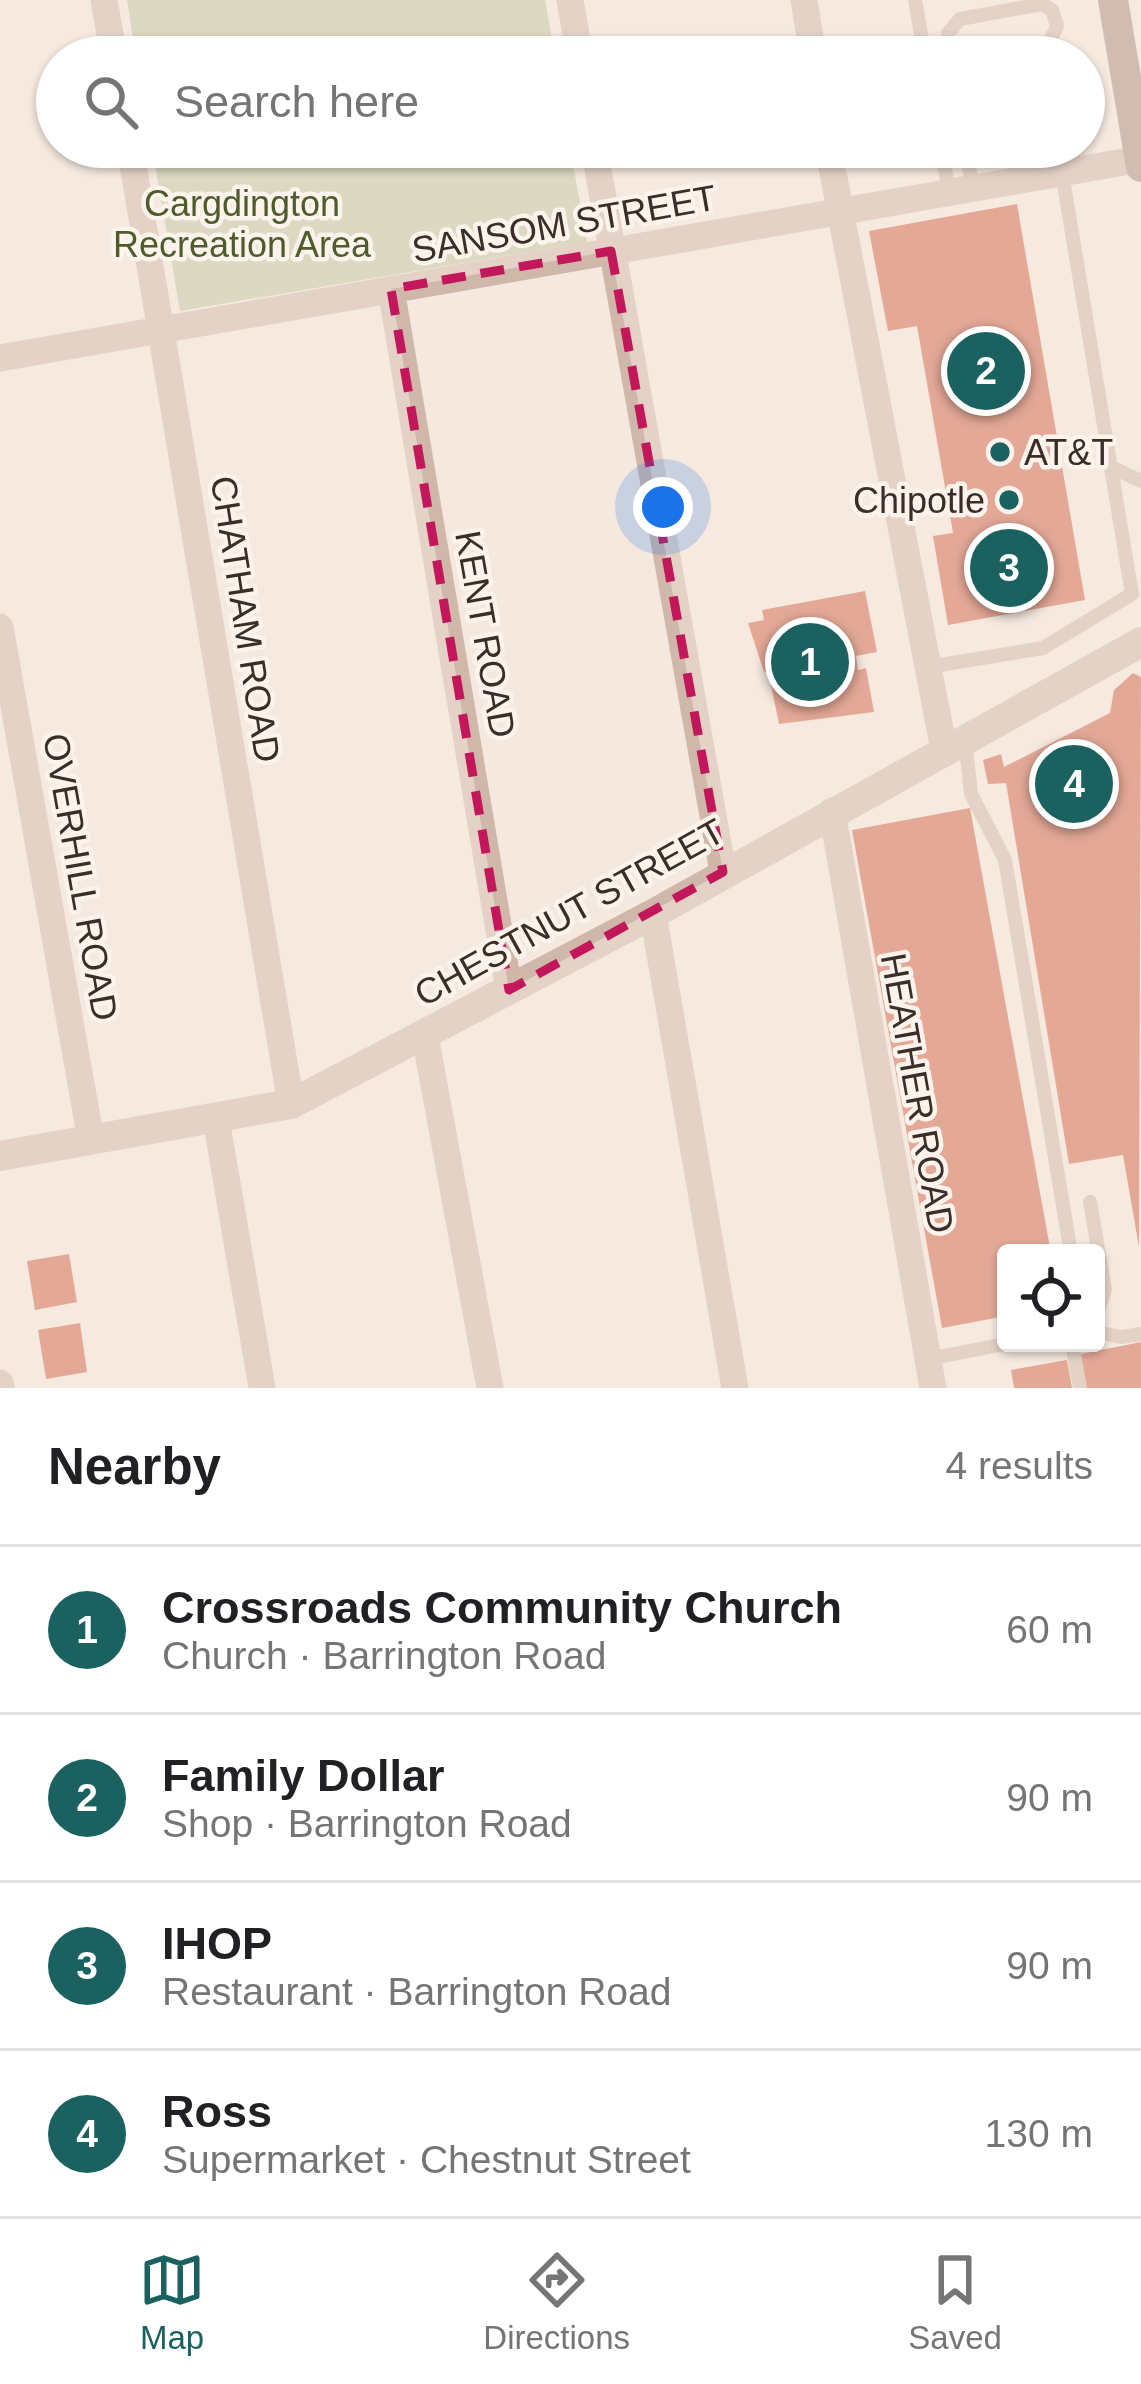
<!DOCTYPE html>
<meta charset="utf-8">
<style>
body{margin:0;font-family:Arial,sans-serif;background:#f6f6f6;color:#202124}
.controls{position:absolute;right:36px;bottom:36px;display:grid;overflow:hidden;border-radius:12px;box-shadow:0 3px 9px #0004}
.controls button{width:108px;height:108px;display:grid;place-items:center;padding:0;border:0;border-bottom:3px solid #e0e0e0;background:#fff;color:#202124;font:60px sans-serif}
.you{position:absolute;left:663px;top:507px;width:42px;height:42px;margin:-30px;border:9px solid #fff;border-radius:50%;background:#1a73e8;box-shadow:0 0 0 18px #1a73e833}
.badge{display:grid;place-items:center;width:78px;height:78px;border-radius:50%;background:#1b6160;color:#fff;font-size:39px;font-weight:700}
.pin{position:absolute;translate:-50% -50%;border:6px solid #fff;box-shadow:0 3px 12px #0006}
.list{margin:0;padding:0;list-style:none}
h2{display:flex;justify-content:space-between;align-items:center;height:156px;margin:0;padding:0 48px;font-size:51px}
h2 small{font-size:39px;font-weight:400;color:#757577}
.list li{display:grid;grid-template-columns:78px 1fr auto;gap:36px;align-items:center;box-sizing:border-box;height:168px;padding:0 48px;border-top:3px solid #e0e0e0}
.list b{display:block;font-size:45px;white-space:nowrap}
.list p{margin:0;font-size:39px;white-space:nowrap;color:#757577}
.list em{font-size:39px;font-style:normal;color:#757577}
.icon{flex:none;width:66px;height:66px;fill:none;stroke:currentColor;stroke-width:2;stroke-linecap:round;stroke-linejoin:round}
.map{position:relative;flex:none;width:1141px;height:1388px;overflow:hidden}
.search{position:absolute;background:#fff;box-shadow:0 3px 9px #0004;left:36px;right:36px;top:36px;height:132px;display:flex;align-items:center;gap:30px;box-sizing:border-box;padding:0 42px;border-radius:66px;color:#757577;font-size:45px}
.sheet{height:828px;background:#fff}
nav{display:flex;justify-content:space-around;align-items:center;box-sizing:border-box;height:168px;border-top:3px solid #e0e0e0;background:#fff;font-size:33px;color:#757577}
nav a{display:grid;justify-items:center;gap:6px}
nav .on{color:#1b6160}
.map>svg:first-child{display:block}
.green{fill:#bbc69d}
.building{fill:#cf5a42}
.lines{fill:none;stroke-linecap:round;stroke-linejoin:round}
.service{stroke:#cfb7a9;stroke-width:14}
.minor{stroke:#cfb7a9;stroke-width:27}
.tertiary{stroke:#cfb7a9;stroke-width:30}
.secondary{stroke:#a3867a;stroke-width:30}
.marked{fill:none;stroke:#c2185b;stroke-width:9;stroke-dasharray:24 15;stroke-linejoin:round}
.poi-dot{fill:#1b6160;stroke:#fcf3ec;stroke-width:4.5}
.labels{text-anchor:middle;stroke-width:9;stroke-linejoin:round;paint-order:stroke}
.park-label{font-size:36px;fill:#4e5c2b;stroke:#fcf3ec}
.street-label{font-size:36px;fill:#3b2e29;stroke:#fcf3ec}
.poi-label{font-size:36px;fill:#3b2e29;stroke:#fcf3ec;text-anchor:start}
</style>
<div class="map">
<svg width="1141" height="1388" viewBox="0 0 1141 1388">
<rect width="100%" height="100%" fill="#f5e9df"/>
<!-- green -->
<path class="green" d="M127,0h418l10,57h-419z
M152,147h418l17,95 -407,69z"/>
<!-- building -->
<path class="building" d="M1017,204l68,396 -137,25 -15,-89 20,-3 -36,-207 -29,5 -19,-100z
M865,591l12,61 -21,4 2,14 8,-2 8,44 -95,12 -8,-39 9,-2 -2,-14 -14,3 -16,-49 16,-3 -2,-10z
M1133,673l8,4 -2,570 -16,-92 -54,9 -63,-381 -18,1 -5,-24 18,-6 3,13 106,-54 4,-23z
M970,808l81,445h-45v63l-64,12 -90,-498z
M69,1254l8,48 -42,8 -8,-49z
M80,1323l7,49 -41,7 -8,-49z
M1141,1342v46h-58l-7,-33z
M1067,1360l5,28h-58l-3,-18z"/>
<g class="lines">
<!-- service -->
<path class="service" d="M915,0l10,57
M949,57l-1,-24 12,-14 82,-15 10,6 5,16 -14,31
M941,147l8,45
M965,147l8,41
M1111,467l30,14
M928,667l115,-19 89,-54 -70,-421
M965,738l6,56 34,66 66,393
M1090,1202l15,88 -9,26
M1096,1332l25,5 20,-3
M1072,1343l8,45
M928,1359l82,-16"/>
<!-- minor -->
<path class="minor" d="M104,0l10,57
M570,0l10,57
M804,0l9,57
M130,147l161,957
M594,147l129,725
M828,147l116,603
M391,289l118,701
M0,358l1141,-199
M0,627l91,513
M832,811l101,577
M653,914l82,474
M425,1036l65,352
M216,1119l46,269
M0,1383l1,5"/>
<!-- tertiary -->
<path class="tertiary" d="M0,1156l291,-52 362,-190 488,-272"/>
<!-- secondary -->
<path class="secondary" d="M1113,0l28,167"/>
</g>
<!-- marked area -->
<path d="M0 0H1141V1388H0ZM611,251l112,621 -214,118 -118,-701z" fill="#f5e9df" fill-opacity=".55" fill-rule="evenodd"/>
<path class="marked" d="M611,251l112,621 -214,118 -118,-701z"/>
<!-- markers -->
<g class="poi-dot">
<circle cx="1000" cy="452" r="12"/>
<circle cx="1009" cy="500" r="12"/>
</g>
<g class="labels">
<!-- park labels -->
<g class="park-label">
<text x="242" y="216">Cargdington<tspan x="242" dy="41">Recreation Area</tspan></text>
</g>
<!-- street labels -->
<g class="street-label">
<text transform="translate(564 223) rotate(-10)" y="13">SANSOM STREET</text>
<text transform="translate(246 619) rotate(81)" y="13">CHATHAM ROAD</text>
<text transform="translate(486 634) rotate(80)" y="13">KENT ROAD</text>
<text transform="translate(81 877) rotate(80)" y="13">OVERHILL ROAD</text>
<text transform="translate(569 912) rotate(-29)" y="13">CHESTNUT STREET</text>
<text transform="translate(918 1093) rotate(80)" y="13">HEATHER ROAD</text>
</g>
<!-- poi labels -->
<g class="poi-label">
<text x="1024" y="465">AT&amp;T</text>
<text x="985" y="513" text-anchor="end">Chipotle</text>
</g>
</g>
</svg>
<div class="controls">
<button><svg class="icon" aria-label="locate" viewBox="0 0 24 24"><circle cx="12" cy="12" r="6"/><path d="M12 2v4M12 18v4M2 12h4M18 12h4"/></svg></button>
</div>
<div class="you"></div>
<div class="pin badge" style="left:810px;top:662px">1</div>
<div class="pin badge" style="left:986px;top:371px">2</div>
<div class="pin badge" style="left:1009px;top:568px">3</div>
<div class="pin badge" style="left:1074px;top:784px">4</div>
<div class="search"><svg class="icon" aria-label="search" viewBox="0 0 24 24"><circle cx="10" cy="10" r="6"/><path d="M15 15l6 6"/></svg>Search here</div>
</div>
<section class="sheet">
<h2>Nearby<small>4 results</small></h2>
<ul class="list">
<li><span class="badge">1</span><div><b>Crossroads Community Church</b><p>Church · Barrington Road</p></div><em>60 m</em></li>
<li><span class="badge">2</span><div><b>Family Dollar</b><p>Shop · Barrington Road</p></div><em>90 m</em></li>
<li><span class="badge">3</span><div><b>IHOP</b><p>Restaurant · Barrington Road</p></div><em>90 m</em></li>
<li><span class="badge">4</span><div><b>Ross</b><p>Supermarket · Chestnut Street</p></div><em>130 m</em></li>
</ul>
</section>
<nav>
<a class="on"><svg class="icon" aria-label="map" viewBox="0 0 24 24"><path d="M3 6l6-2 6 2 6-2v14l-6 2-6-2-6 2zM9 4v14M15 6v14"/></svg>Map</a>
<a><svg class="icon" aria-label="directions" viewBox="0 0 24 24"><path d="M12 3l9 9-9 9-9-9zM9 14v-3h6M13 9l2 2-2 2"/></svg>Directions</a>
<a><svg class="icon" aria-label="saved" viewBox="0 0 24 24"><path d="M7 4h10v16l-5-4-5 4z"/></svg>Saved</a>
</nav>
